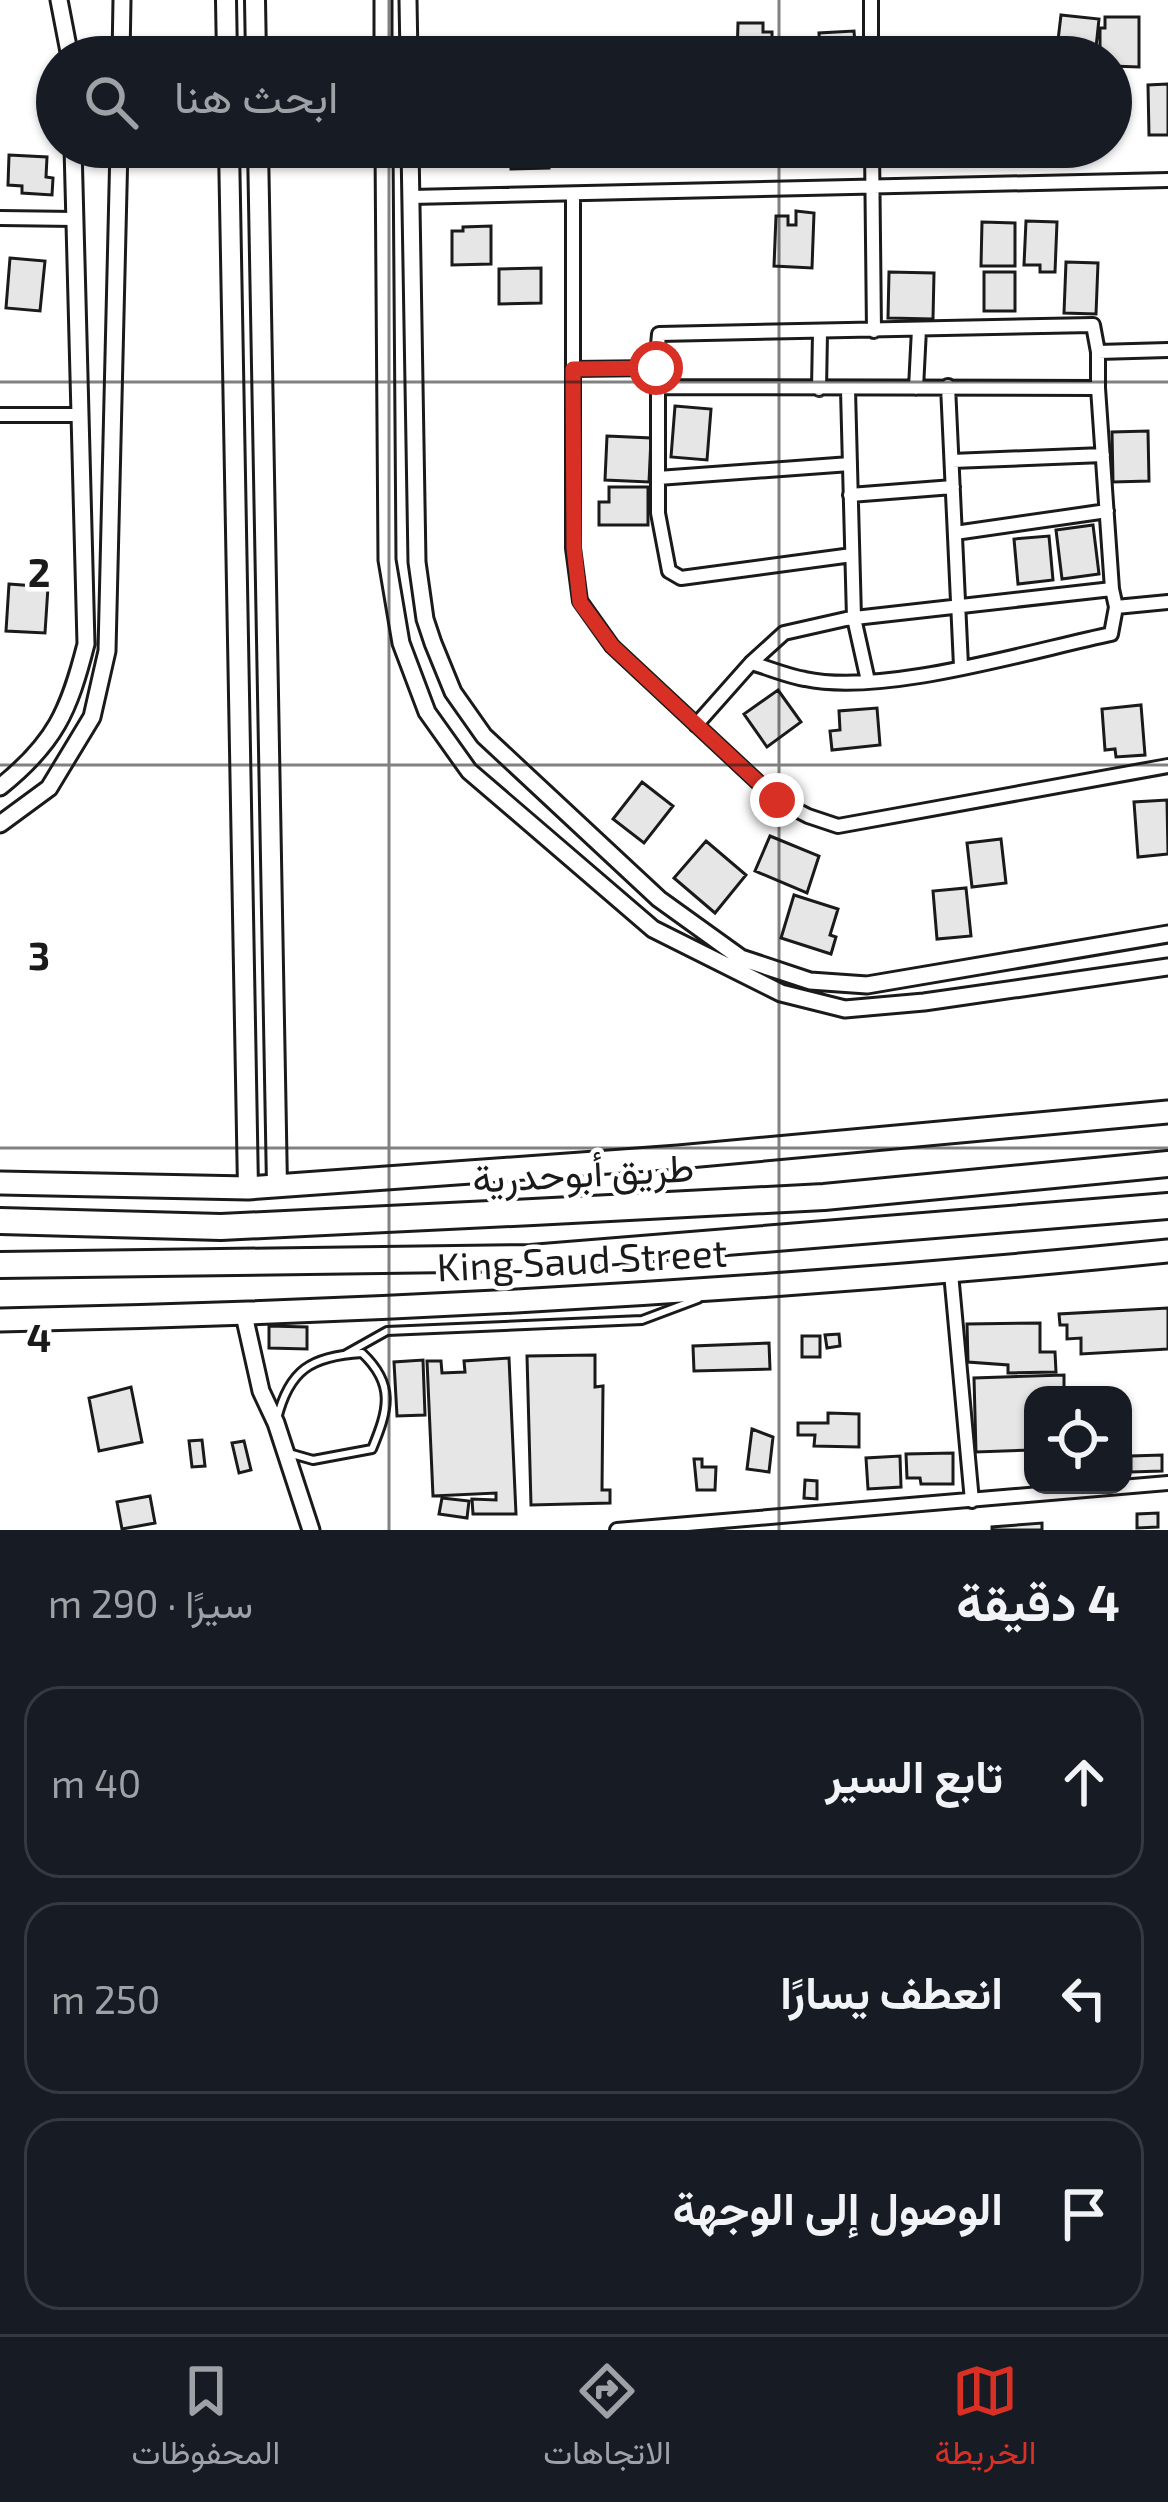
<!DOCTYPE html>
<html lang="ar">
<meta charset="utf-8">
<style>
body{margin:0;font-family:"Exo 2",Vazirmatn,sans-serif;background:#242831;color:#f1f3f6;direction:rtl}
.controls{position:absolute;right:36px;bottom:36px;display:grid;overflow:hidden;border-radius:24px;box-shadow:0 3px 9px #0004}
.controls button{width:108px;height:108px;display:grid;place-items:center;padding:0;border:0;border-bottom:3px solid #363941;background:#171b24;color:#f1f3f6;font:60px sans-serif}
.stop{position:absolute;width:36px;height:36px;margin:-27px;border:9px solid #d93025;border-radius:50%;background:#fff}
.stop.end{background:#d93025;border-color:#fff;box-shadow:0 3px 12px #0008}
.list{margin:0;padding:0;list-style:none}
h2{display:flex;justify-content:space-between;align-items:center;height:156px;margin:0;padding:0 48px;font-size:51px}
h2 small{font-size:39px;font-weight:400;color:#9ea1a6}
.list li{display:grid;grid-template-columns:78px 1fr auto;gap:36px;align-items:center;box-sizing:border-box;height:192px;margin:0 24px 24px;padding:0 24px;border:3px solid #363941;border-radius:36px}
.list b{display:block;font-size:45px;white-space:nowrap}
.list em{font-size:39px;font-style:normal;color:#9ea1a6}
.icon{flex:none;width:66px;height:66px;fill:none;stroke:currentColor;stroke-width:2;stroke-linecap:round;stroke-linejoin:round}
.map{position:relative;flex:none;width:1168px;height:1530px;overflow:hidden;direction:ltr}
.search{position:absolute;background:#171b24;box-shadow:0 3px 9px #0004;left:36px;right:36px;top:36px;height:132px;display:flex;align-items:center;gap:30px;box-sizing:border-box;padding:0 42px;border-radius:66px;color:#9ea1a6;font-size:45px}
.sheet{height:804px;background:#171b24}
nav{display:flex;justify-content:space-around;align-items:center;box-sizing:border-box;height:168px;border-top:3px solid #363941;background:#171b24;font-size:33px;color:#9ea1a6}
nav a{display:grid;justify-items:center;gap:6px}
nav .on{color:#d93025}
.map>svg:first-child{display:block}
.building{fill:#e6e6e6;stroke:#1a1a1a;stroke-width:3}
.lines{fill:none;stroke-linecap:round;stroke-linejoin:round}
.service-casing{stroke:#1a1a1a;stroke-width:12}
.minor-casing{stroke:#1a1a1a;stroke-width:18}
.tertiary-casing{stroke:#1a1a1a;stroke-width:21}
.secondary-casing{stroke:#1a1a1a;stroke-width:24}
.primary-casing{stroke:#1a1a1a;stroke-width:27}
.motorway-casing{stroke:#1a1a1a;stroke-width:30}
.service{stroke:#fff;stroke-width:6}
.minor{stroke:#fff;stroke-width:12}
.tertiary{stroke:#fff;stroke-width:15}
.secondary{stroke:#fff;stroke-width:18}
.primary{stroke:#fff;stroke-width:21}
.motorway{stroke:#fff;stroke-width:24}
.route{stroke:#d93025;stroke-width:15}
.grid{fill:none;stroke:#1a1a1a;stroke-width:3;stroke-opacity:0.55}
.labels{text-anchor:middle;stroke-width:9;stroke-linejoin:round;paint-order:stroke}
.street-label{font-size:39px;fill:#1a1a1a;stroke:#fff}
.grid-label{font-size:39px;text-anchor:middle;font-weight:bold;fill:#1a1a1a;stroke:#fff;stroke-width:9;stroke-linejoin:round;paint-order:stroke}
</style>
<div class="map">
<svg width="1168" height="1530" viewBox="0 0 1168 1530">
<rect width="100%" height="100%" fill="#fff"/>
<!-- building -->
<path class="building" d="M1061,15l38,4 -4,38h-39z
M1105,17h34v50l-28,-1v-9l-11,-6v-23h5z
M738,23h25v9h9v25h-35z
M854,31l2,26h-36l-1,-24z
M1168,84v51h-19l-1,-50z
M511,147h37l1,21 -38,1z
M963,147h35l-2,13 -34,-5z
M9,155l38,2 -1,20 7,1 -1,17 -30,-2v-7l-14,-1z
M796,211l18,2 -2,55 -38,-2 2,-50h12v9h8z
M1026,221l31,1 -2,50h-15v-7h-16z
M982,222l33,1v43h-34z
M491,226v38l-39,1v-34h11v-4z
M10,258l35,3 -5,50 -34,-3z
M1066,262l32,1 -2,51 -32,-1z
M541,268v35l-42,1v-35z
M889,272l45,1 -1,46 -45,-1z
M984,272h31v39h-31z
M675,406l36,3 -4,51 -36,-3z
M1148,431l1,50 -36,1 -1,-50z
M607,436l44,2 -2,44 -44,-2z
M609,487h39v38h-49v-23h10z
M1093,525l6,49 -37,5 -6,-49z
M1049,536l4,44 -35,4 -4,-45z
M9,584l39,3 -3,46 -39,-2z
M778,690l23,32 -34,25 -23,-33z
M1141,705l4,50 -29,2 -1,-8 -10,1 -3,-41z
M877,708l3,37 -48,5 -2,-19 10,-1 -1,-19z
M642,782l31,24 -29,37 -31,-24z
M1167,800l1,54 -30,3 -4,-55z
M770,836l49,20 -12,37 -52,-22z
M1001,839l5,44 -34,4 -5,-44z
M706,841l40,34 -31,38 -41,-35z
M966,888l5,48 -34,3 -4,-48z
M794,895l44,14 -8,26 6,2 -5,17 -50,-16z
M1168,1308v41l-87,5v-16l-14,1v-14h-7l-1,-11z
M1040,1323v29h15l1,20 -48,1v-8l-40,-3 -1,-38z
M269,1326l38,1v22l-38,-1z
M839,1334l1,12 -13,2 -2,-13z
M802,1336h18v21h-18z
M769,1343l1,26 -76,2 -1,-25z
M595,1355v32l8,-1 -1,104h8v13l-79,2 -4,-149z
M509,1358l7,156h-43l-1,-15 24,1v-7l-63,3 -6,-135h14l1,12 23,-1 -1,-11z
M423,1360l2,55 -28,1 -3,-54z
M1064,1375v20h-31v55l-57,2 -2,-74z
M131,1387l11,55 -43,9 -10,-53z
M828,1413l31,1v33l-45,-1 1,-11h-17v-12h30z
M752,1429l21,8 -4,35 -22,-3z
M202,1440l3,26 -13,1 -3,-26z
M244,1441l7,29 -12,3 -7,-30z
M953,1453v31h-32l-1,-6h-13l-1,-24z
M1162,1455v16l-31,1v-16z
M900,1456l1,31 -33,2 -2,-31z
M694,1459h8v8h14l-1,23h-18z
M805,1480l12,1v18l-13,-1z
M150,1496l5,27 -33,6 -5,-27z
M442,1498l27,3 -2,17 -28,-4z
M1158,1513v14l-21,1v-14z
M1042,1523v7h-50v-3z"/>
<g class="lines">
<!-- service casing -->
<g class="service-casing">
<path id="service" d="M346,1354l41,-23 255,-11 56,-21
M277,1419c12,-49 34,-63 85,-66 34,32 26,57 10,96l-59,11 -21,-6"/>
</g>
<!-- minor casing -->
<g class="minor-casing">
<path id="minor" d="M871,0v57
M872,147l2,184
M573,194v354l7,53 32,45 165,154 31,16 30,10 330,-60
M411,197l757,-17
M0,218l75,1
M656,368l3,-34 434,-9 5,27
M573,369l83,-1 2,19 440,1v-36l70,-2
M948,386l13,280
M658,387v126l11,58 12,7 171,-23
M916,388l3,-59
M1098,388l14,201
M819,389l1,-56
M848,390l6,228 14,63
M0,415h80
M952,461l151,-6
M658,478l192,-14
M850,495l103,-8
M955,533l152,-22
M751,663c18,5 36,13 54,16 79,17 225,-28 306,-45l5,-27
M696,725l55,-62 33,-30 62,-14 266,-30 4,18 52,-5
M951,1273l21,228
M617,1530l551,-47"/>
</g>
<!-- tertiary casing -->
<g class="tertiary-casing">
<path id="tertiary" d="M59,0l11,57
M383,0v57
M408,0l1,57
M121,57l1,-57
M384,147l3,413 14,83 26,69 42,59 184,158 128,64 64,16 79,-7 244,-35
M410,147l7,415 8,57 8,24 20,49 31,44 175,163 82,59 69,23 57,4 301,-51
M0,787c55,-44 69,-76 86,-143l-13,-497
M0,824l49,-36 43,-71 15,-66 12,-504
M244,1315l17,76 15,32 35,107"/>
</g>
<!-- secondary casing -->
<g class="secondary-casing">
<path id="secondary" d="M226,0l1,57
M255,0l1,57
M229,147l19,1041
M258,147l19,1039"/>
</g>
<!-- primary casing -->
<g class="primary-casing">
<path id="primary" d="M0,1183l248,5 430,-31 490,-45
M0,1320c390,-8 780,-30 1168,-69"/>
</g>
<!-- motorway casing -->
<g class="motorway-casing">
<path id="motorway" d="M0,1221l221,6 312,-15 291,-15 344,-33
M0,1265l531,-7 637,-52"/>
</g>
<!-- service -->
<use href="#service" class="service"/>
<!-- minor -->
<use href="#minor" class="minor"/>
<!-- tertiary -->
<use href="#tertiary" class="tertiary"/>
<!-- secondary -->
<use href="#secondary" class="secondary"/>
<!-- primary -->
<use href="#primary" class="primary"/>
<!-- motorway -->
<use href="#motorway" class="motorway"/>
</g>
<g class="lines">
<!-- route -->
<path class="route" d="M656,368l-83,1 1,179 6,54 32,44 165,154"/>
</g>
<!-- grid -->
<path class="grid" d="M389,0v57M779,0v57M389,147v1383M779,147v1383M0,382h1168M0,765h1168M0,1148h1168"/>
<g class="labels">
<!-- street labels -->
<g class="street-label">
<text transform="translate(583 1173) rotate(-3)" y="14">طريق أبوحدرية</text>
<text transform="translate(582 1260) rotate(-3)" y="14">King Saud Street</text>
</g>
</g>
<g class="grid-label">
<text x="39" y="587">2</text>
<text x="39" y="970">3</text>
<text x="39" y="1352">4</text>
</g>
</svg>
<div class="controls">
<button><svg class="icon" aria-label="locate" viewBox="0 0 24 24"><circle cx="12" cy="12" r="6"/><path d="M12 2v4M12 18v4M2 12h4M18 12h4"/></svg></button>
</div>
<div class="stop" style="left:656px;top:368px"></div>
<div class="stop end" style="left:777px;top:800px"></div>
<div class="search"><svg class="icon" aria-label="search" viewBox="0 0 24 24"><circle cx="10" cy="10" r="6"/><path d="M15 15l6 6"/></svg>ابحث هنا</div>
</div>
<section class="sheet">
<h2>4 دقيقة<small>سيرًا · 290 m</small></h2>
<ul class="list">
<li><svg class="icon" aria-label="ahead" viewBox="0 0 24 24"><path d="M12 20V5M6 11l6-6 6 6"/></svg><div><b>تابع السير</b></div><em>40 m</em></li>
<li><svg class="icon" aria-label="left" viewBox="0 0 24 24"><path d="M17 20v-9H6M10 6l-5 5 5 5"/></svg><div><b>انعطف يسارًا</b></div><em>250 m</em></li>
<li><svg class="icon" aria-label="arrive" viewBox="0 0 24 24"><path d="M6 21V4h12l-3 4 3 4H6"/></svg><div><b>الوصول إلى الوجهة</b></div></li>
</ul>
</section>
<nav>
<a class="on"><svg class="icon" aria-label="map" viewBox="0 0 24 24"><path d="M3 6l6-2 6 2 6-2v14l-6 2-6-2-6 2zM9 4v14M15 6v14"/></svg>الخريطة</a>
<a><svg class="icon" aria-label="directions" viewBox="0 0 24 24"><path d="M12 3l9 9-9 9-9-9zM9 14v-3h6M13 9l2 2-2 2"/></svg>الاتجاهات</a>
<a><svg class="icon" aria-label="saved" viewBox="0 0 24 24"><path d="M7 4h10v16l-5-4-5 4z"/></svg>المحفوظات</a>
</nav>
